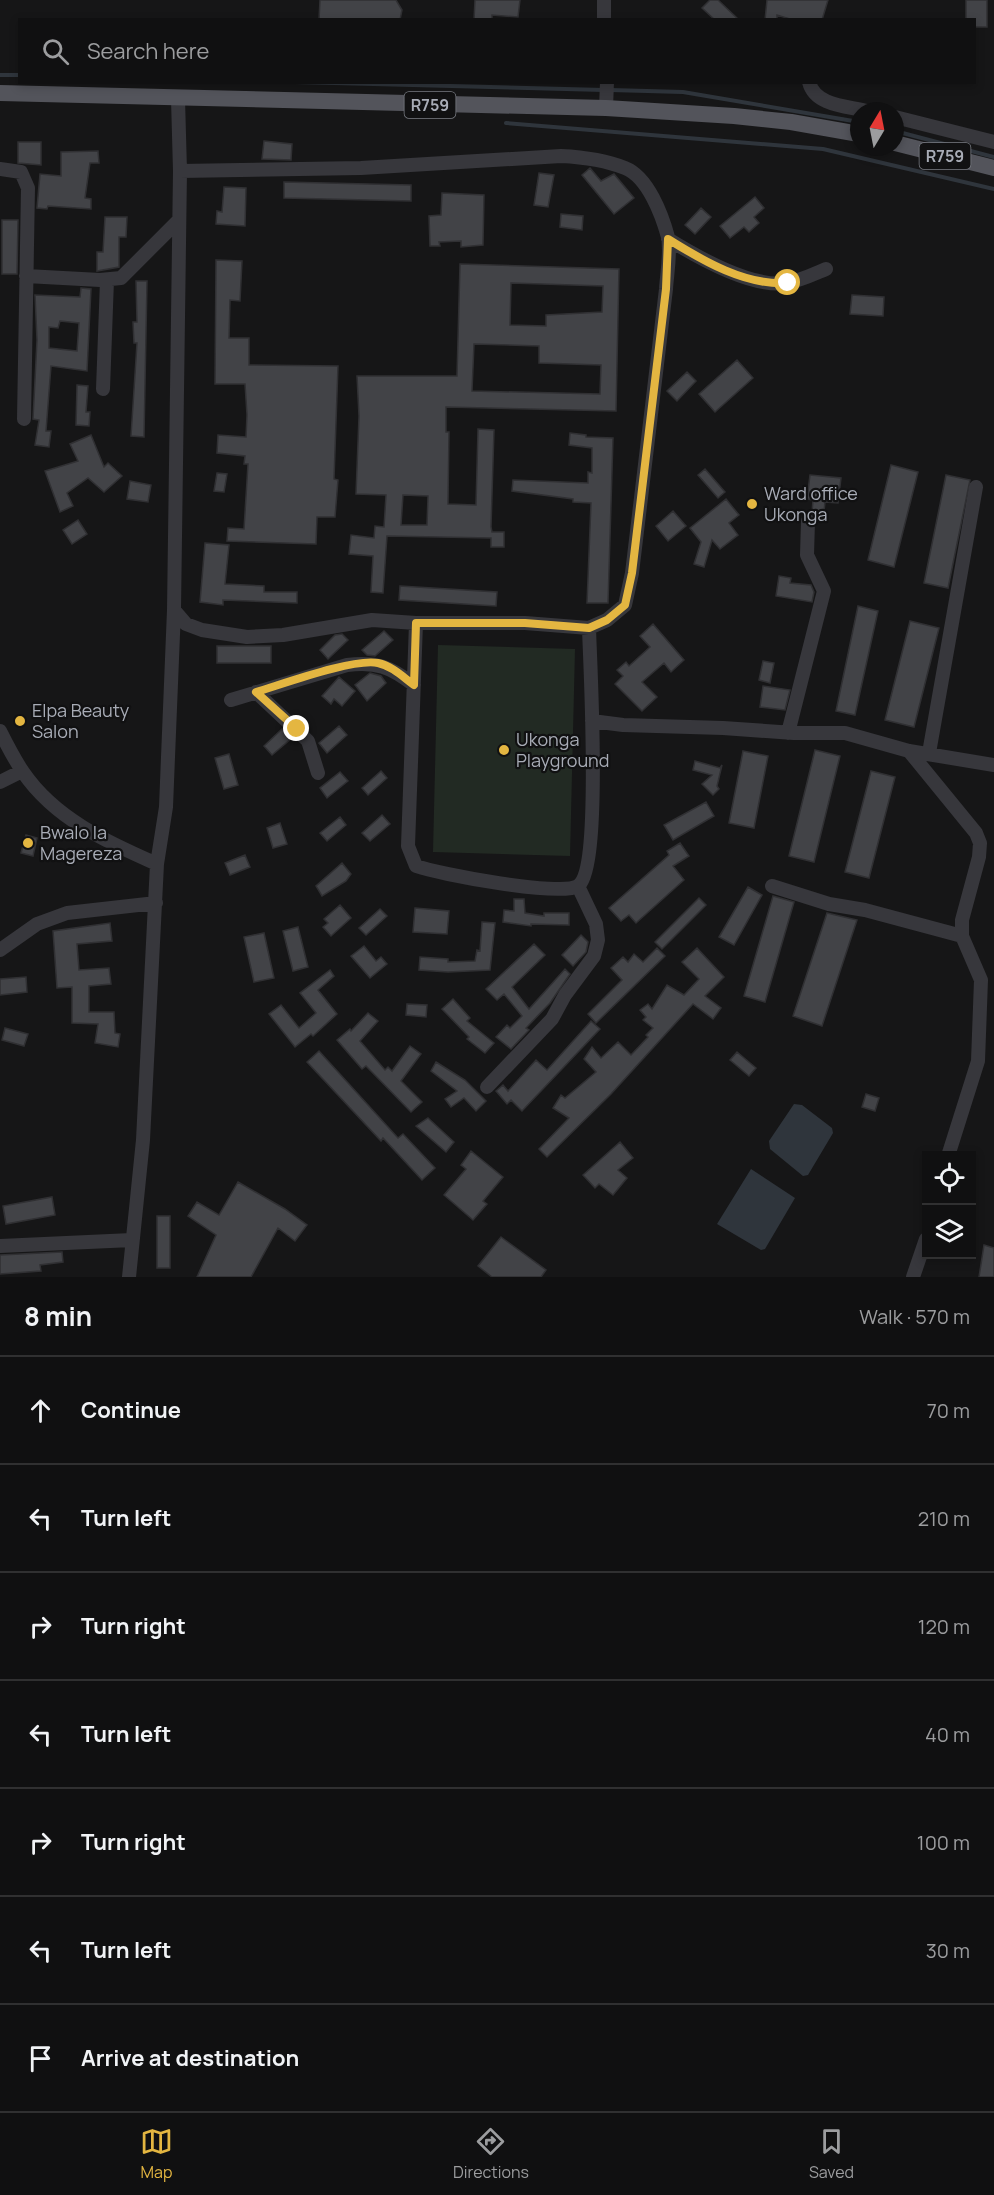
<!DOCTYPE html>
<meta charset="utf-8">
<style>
body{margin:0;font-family:Manrope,sans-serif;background:#1e1e1f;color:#f1f3f6}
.controls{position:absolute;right:18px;bottom:18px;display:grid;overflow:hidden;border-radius:0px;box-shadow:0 3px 9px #0003}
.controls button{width:54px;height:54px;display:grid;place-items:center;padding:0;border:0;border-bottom:2px solid #303031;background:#101011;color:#f1f3f6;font:30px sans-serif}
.compass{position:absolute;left:850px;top:102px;width:54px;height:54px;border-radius:50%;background:#101011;box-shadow:0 3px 9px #0003;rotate:10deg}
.stop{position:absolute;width:18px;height:18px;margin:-14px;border:4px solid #e4b641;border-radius:50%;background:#fff}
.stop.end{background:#e4b641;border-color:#fff;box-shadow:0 2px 6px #0008}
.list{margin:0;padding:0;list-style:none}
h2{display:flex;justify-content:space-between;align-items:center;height:78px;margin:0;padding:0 24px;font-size:26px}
h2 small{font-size:20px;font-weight:400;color:#9c9d9f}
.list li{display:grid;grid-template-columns:39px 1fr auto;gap:18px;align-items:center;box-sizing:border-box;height:108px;padding:0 24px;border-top:2px solid #303031}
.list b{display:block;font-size:22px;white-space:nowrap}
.list em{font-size:20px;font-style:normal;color:#9c9d9f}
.icon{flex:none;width:33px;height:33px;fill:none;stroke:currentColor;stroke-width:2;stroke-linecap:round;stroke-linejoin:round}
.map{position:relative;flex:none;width:994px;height:1277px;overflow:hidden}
.search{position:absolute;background:#101011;box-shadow:0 3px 9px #0003;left:18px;right:18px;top:18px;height:66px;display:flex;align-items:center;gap:15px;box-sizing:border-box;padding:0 21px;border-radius:0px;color:#9c9d9f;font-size:22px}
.sheet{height:834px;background:#101011}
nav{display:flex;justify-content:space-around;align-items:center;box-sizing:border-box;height:84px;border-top:2px solid #303031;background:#101011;font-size:16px;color:#9c9d9f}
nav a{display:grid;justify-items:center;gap:3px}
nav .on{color:#e4b641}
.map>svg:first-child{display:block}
.green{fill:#222a23}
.water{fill:#2f353c}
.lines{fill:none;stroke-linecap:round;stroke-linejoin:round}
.stream{stroke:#2f353c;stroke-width:4}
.building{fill:#424347;stroke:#303033;stroke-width:1.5;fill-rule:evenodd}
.minor{stroke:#37373c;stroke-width:14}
.major{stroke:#53545b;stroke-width:16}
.route{stroke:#e4b641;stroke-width:8}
.poi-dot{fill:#e4b641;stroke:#111112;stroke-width:2}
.labels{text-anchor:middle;stroke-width:4.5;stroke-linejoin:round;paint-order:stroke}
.shield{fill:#111112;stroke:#7b7e85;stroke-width:1.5}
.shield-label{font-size:16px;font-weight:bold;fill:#a8acb6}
.poi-label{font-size:18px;fill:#a8acb6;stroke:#111112;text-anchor:start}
</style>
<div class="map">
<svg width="994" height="1277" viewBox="0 0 994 1277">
<rect width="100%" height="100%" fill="#161617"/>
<!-- green -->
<path class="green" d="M438,645l137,4 -5,207 -137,-4z"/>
<!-- water -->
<path class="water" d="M794,1104l8,1 30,23 1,5 -25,42 -5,1 -33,-27 -1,-8z
M751,1169l44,29 -30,51 -4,1 -44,-26z"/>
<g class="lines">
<!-- stream -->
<path class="stream" d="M0,75h20
M295,82l309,8
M611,90l72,2 176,30
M506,123l317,26 171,40
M895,131l99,26"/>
</g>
<!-- building -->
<path class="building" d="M320,0h76l6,10 -2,10h-81z
M475,0h45l-2,17 -26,-2v5h-18z
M710,0h8l21,20h-24l-13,-12z
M767,0h61l-6,20h-29l-16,-5v5h-12z
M966,0h21v27h-12v-7h-9z
M264,141l28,3 -1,16 -29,-1z
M18,142h23v23l-23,-2z
M98,151l1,12h-9l-5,35 6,1v10l-43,-3 -1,3 -10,-1 3,-34 21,2v-24z
M590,168l11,13 13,-7 20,24 -20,16 -32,-39z
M539,173l15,2 -6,32 -14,-2z
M284,182l127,3v16l-127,-3z
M224,187l22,1 -1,38 -29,-2 1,-13 5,1z
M442,193l42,2 -1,50 -22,2v-6l-22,1 1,4h-10l-1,-30 12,-1z
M755,197l9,11 -10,9 5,6 -10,9 -5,-5 -14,11 -10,-12z
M701,208l10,9 -16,17 -10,-9z
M561,214l22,2 -1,14 -22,-3z
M105,217h22l-1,20h-7v30l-22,4v-19h6z
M2,220h16l-1,54h-15z
M216,260l26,1 -2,40 -10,-1 -1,38h20v27l89,1 -4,113 4,1 -3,37h-18l-1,27 -89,-3 1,-13 16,1 4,-65h-4l1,-8 -28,-3 1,-18 28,2 1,-22 -2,-31h-30z
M460,264l159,5 -3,142 -170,-4v25h3l-1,72 28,1 2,-76 16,1 -3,97 1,5h12v15h-13v-9l-104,-2 -4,57 -12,-1 2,-36 -24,-2 2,-19 23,3 1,-12 9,1 2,-32 -30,-1 3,-78 -2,-40h100zM511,283l92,3 -1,26 -56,3v11l-36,-1zM474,344l65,2v17l62,2 -1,29 -128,-3zM403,495l25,1 -1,29h-26z
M136,281h11l-3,156 -13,-1 6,-93h-3l-1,-21h4z
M81,288l10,1 -4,82 -36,-5 -5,65h5l-2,16 -14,-2 4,-25 -6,-1 4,-79 -2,-45 45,2zM60,321l19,2 -2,28 -28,-3v-21l9,1z
M852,295l32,2 -1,19 -33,-2z
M737,360l16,18 -38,34 -16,-18z
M687,372l9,9 -19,20 -10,-10z
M77,385l11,1 -2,26h4l-1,14 -13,-1z
M570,433l16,2v2l27,1 -5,165h-21l4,-100 -18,-1v-3l-61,-8 1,-11 75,3v-11l4,1v-25l-23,-3z
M91,435l13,32 4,-4 14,13 -18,16 -16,-14 -21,15 6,13 -13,6 -15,-41 33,-10 -8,-17z
M891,465l27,7 -24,95 -26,-7z
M705,469l20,23 -7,6 -20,-23z
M217,473l10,1 -3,18 -10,-1z
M810,475l31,3 -3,25 -13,-1 -2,19h-6l-5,-8 1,-13 -6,-1z
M946,475l24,5 -22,108 -24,-5z
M130,481l21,4 -3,17 -21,-3z
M726,499l13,16 -10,8 9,12 -18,14 -8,-9 -8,27 -10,-3 7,-22 -11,-14z
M673,511l13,15 -18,15 -12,-15z
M78,520l9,14 -15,10 -9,-14z
M205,543l24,2 -4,39 39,2v6h33v11l-74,-3v5l-23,-3z
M779,576l12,2 -1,5 21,2 3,7 -2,10 -36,-6z
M400,586l97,6 -1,14 -97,-6z
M858,606l20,5 -23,104 -19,-4z
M910,621l29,7 -25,99 -29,-7z
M653,624l31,36 -13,12 -7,-9 -22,19 15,15 -15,14 -27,-27 8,-8 -6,-6 9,-8 3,4 21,-19 -10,-11z
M384,631l9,9 -18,16 -8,-1 -5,-5z
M342,634l6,6 -20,19 -8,-9 15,-15z
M217,646h54v17h-54z
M763,661l11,2 -4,20 -11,-3z
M370,673l11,3 5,7 -19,18 -12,-16z
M339,677l16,14 -13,15 -8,-7 -3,5 -9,-8z
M763,686l27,4 -5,20 -25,-3z
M339,726l8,9 -20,18 -8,-10z
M282,729l10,9 -20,17 -8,-9z
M815,750l25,6 -26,106 -25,-6z
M743,751l25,5 -14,72 -25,-5z
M229,754l9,31 -14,4 -9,-31z
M695,761l25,7 2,-3 -5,21 2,3 -6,6 -11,-11 10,-9 -19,-5z
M381,771l6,7 -19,17 -6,-7z
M871,771l24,6 -26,101 -24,-6z
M340,772l8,9 -21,17 -7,-10z
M706,802l8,14 -41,24 -9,-15z
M382,815l8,9 -20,17 -8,-8z
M340,817l6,8 -19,16 -7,-8z
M280,823l7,21 -14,4 -6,-20z
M26,835l11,3 -4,18 -12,-3z
M680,843l9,13 -16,10 11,14 -48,43 -7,-8 -8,6 -12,-13 60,-53 -2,-4z
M245,855l5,12 -20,8 -5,-12z
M342,863l9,11 -5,7 -24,15 -6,-10z
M748,887l14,8 -28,50 -15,-8z
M773,896l21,6 -29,100 -21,-6z
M699,898l7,7 -44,44 -7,-7z
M514,899h10l1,14 19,3v-3h25v12l-38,-1v2l-28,-4 1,-12 10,1z
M340,905l11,13 -20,18 -8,-9 5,-4 -4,-4z
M415,908l34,3 -2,23 -34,-2z
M380,909l7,7 -21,19 -7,-7z
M827,913l30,7 -35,106 -29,-10z
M482,922l13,1 -5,47 -42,2 -29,-2 1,-13 28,2v3l27,-1 2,-11 3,1z
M110,923l2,18 -35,3 2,26 30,-2 2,16 -22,2v26h25l1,21 5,1 -2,13 -23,-4 3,-19 -26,-1v-36l-15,1 -4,-57z
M298,927l10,40 -15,4 -10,-40z
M264,933l10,45 -20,4 -10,-45z
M581,935l7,7 -2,10 -13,14 -11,-11z
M534,944l11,11 -33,32 17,22 36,-40 5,5 -20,29 -24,25 3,2 -18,19 -15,-12 11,-12 3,3 12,-12 -18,-22 -7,6 -11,-11z
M364,946l12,15 5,-4 6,7 -17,14 -19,-22z
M657,948l8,8 -69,67 -8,-9 34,-34 -11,-12 12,-11 5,5 6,-8 9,8z
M697,948l27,29 -19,19 16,12 -8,11 -20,-15 -82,90 -64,63 -8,-8 30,-31 -16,-10 8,-13 4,3 31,-26 -12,-13 8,-12 9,11 17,-16 13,13 17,-18 -2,-2 7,-7 -10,-8 3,-3 -6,-7 8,-6 4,5 15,-24 17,10 15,-16 -17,-17z
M330,970l4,6 -16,14 19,24 -24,22 -2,-2 -16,13 -26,-33 12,-9 18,23 17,-15 -16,-20z
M26,977l1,15 -27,3v-16z
M453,999l17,19 -3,3 27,22 -9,10 -18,-14 2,-2 -27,-28z
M407,1004l20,1 -1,12 -20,-2z
M368,1013l10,8 -18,20 25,29 3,-3 4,4 18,-25 11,8 -20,27 21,21 -11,10 -45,-46 -4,3 -25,-29 13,-11 1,2z
M591,1021l9,8 -78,82 -11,-11 -4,4 -11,-13 7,-6 5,6 28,-31 11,10z
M5,1028l23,6 -4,12 -22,-6z
M319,1051l79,87 5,-4 32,34 -13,12 -39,-42 -2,3 -74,-79z
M737,1052l19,16 -7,8 -19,-16z
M436,1062l29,18 21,21 -10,10 -12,-13 -13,9 -6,-8 12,-8 -26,-20z
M866,1094l13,4 -4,13 -13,-4z
M428,1118l26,24 -8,10 -30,-26z
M620,1142l13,16 -15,12 9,8 -14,17 -14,-11 -4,4 -12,-13z
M471,1151l32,26 -20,24 4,3 -14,16 -29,-25 22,-26 -5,-4z
M238,1182l47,27 22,16 -12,16 -17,-13 -27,49h-54l19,-42 -28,-19 9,-14 22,13z
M52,1197l3,18 -49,9 -3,-18z
M157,1216h13v52h-13z
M501,1237l45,33 -5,7h-49l-14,-11z
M984,1245l10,3v29h-15z
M62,1252l1,10 -23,3 1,6 -41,3v-19z"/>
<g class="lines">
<!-- minor -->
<path class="minor" d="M604,0v20
M809,82c6,24 38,24 58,29
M606,108l1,-26
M895,117l99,25
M0,169l21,3 7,16 -4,231
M668,239c29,18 84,49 118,44 14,-2 28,-9 40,-14
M26,276l74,4 21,-2 57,-57
M103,389l4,-109
M174,610l12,14 16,6 45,7 36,-2 89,-15 44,3h109l64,5 18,-8 18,-15 7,-32 34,-284c1,-16 5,-36 2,-52 -6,-22 -20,-60 -43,-69 -20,-8 -43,-11 -64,-12l-200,12 -181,3
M416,623l-8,223 8,20c23,8 144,31 162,20 24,-17 12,-221 11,-258
M256,692l52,49 10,32
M231,700l116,-35c29,-4 44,2 67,20
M592,721l31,4 100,3 71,5h51l64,18 85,14
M0,731c7,14 14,28 23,41 32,47 84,70 134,92
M788,733l36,-142 -17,-36 1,-34
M909,751l67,82 4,10 -1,14 -17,63v16l19,44 -3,81 -30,95
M929,753l47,-266
M0,782l22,-11
M772,886l57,18 36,6 97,26
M0,950l37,-26 30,-11 89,-10
M487,1087l65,-68 13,-24 29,-39 4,-16 -2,-16 -18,-38
M0,1246l132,-6
M129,1277l14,-137 14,-276 9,-57 2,-50 6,-147 6,-439 -2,-72
M913,1277l13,-38"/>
<!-- major -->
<path class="major" d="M0,93l606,15 128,8 57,6 68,12
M895,143l99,25"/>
</g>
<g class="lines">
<!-- route -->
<path class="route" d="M297,729l-41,-37c27,-8 98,-34 122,-29 14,3 25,14 36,22l2,-62h109l64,5 18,-8 18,-15 7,-32 34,-284 2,-50c35,22 78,47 120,44"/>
</g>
<!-- markers -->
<g class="poi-dot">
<circle cx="752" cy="504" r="6"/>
<circle cx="20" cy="721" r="6"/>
<circle cx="504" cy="750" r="6"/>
<circle cx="28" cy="843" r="6"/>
</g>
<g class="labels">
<!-- shield labels -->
<g class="shield">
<rect x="404.5" y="92" width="51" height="26" rx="4.5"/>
<rect x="919.5" y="143" width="51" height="26" rx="4.5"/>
</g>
<g class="shield-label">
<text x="430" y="111">R759</text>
<text x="945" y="162">R759</text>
</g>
<!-- poi labels -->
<g class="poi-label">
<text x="764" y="500">Ward office<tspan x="764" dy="21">Ukonga</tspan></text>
<text x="32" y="717">Elpa Beauty<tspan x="32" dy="21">Salon</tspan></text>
<text x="516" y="746">Ukonga<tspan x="516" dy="21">Playground</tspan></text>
<text x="40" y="839">Bwalo la<tspan x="40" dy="21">Magereza</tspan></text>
</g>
</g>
</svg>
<div class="controls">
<button><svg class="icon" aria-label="locate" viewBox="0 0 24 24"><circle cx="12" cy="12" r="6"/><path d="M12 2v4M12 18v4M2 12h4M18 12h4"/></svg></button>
<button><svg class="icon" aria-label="layers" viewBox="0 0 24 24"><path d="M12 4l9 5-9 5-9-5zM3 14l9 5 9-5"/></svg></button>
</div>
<svg class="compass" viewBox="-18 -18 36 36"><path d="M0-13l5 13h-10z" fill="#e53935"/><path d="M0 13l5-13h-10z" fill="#9c9d9f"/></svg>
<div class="stop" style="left:788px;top:283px"></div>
<div class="stop end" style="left:297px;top:729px"></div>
<div class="search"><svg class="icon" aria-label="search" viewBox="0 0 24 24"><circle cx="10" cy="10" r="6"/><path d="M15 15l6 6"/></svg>Search here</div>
</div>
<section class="sheet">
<h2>8 min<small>Walk · 570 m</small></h2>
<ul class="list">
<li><svg class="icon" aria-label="ahead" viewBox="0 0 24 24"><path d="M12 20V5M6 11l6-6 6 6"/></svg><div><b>Continue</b></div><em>70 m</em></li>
<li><svg class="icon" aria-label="left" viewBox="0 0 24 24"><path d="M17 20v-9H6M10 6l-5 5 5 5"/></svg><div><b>Turn left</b></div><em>210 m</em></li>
<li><svg class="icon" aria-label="right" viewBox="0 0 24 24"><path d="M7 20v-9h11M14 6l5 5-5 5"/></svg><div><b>Turn right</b></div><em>120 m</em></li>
<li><svg class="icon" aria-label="left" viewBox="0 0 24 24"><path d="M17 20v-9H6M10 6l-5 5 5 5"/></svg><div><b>Turn left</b></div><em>40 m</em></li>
<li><svg class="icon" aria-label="right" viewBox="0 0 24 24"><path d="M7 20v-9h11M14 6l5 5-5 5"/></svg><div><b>Turn right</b></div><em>100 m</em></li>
<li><svg class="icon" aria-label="left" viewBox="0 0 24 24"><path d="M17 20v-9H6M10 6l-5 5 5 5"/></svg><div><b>Turn left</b></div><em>30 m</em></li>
<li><svg class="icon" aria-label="arrive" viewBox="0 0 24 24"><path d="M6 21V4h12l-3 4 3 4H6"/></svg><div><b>Arrive at destination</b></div></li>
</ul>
</section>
<nav>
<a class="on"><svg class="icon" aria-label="map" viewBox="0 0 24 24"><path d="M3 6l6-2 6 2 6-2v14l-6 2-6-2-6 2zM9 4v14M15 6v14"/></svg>Map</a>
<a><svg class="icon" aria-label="directions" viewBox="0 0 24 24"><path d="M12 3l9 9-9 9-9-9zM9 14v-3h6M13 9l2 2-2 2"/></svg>Directions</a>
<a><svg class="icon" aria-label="saved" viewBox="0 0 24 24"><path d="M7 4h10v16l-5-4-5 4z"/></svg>Saved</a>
</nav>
